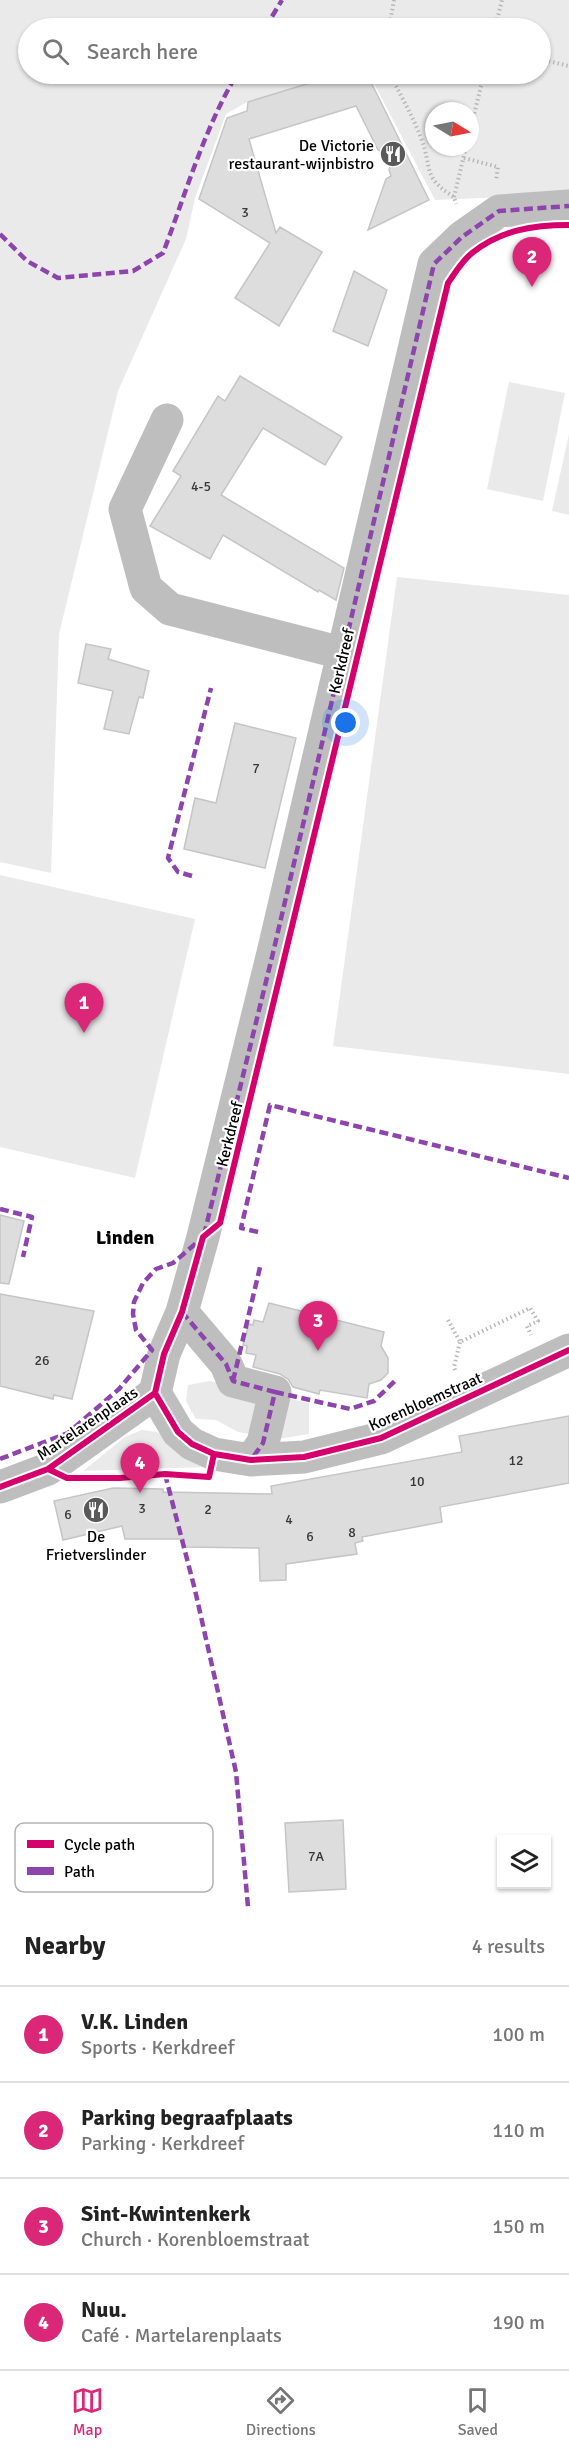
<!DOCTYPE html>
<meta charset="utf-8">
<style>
body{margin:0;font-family:Signika,sans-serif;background:#f2f2f2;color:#222}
.controls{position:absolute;right:18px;bottom:18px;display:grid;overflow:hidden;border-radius:0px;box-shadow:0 2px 4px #0004}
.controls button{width:54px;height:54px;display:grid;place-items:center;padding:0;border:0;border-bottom:2px solid #e0e0e0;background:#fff;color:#222;font:30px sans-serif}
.compass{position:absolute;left:425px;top:102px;width:54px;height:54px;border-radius:50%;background:#fff;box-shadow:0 2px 4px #0004;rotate:100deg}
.you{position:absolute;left:346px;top:723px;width:21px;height:21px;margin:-15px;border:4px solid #fff;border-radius:50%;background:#1a73e8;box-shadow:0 0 0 9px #1a73e833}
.badge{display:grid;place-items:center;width:39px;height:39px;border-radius:50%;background:#db2777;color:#fff;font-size:20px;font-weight:700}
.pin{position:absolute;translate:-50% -50px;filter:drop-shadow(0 2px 3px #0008)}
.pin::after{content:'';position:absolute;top:32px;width:21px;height:18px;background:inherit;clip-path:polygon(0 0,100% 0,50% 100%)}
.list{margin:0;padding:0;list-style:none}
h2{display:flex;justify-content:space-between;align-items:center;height:78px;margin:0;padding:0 24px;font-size:26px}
h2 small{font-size:20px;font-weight:400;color:#767676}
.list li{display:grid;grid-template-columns:39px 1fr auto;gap:18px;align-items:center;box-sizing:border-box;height:96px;padding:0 24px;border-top:2px solid #e0e0e0}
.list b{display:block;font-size:22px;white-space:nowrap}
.list p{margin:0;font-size:20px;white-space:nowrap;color:#767676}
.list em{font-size:20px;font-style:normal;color:#767676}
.icon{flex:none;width:33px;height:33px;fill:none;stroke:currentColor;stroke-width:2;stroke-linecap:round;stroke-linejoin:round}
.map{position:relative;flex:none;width:569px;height:1907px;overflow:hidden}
.search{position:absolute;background:#fff;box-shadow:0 2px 4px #0004;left:18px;right:18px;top:18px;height:66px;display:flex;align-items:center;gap:15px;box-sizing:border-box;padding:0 21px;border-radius:33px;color:#767676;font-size:22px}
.sheet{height:462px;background:#fff}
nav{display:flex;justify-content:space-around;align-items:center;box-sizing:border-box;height:84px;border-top:2px solid #e0e0e0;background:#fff;font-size:16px;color:#767676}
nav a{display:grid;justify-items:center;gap:3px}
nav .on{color:#db2777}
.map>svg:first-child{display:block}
.green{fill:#eaeaea;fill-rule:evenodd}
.building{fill:#ddd;stroke:#c5c5c5;stroke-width:1.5}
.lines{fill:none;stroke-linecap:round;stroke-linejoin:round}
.path{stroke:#b8b8b8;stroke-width:4;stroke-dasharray:1.5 3;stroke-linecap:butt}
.minor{stroke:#bebebe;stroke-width:33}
.quiet{stroke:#8e44ad;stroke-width:4.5;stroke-dasharray:9 4.5;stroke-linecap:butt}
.cycleway-casing{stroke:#fff;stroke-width:10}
.cycleway{stroke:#d6006c;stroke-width:6}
.labels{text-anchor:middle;stroke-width:4.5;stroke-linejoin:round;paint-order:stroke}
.number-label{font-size:14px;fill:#373737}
.poi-label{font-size:16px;fill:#000;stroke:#fff;text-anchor:end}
.street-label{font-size:16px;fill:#000;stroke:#fff}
.quarter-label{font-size:20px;font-weight:bold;fill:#000;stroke:#fff}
.key{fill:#fff;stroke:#b2b2b2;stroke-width:1.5}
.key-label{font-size:16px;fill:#000}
</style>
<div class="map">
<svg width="569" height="1907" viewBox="0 0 569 1907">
<rect width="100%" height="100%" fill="#fff"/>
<!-- green -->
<path class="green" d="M0,0h569v194l-134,6 -66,-126h171v-46h-512v46h308l-89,28 -21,12 -31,84 -9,41 -68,152 -59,243 -8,239 -51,-11zM434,111h36v36h-36z
M509,382l56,11 -22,108 -56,-12z
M569,434v81l-17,-4z
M397,577l172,18v479l-236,-28z
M0,875l195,44 -60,259 -135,-31z
M210,1381l99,22v31l-32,5 -39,-7 -22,-12 -20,-1 -10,-18 2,-16z
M142,1430l15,2 49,35 -123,4 42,-34z"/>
<!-- building -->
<path class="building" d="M339,74h28l62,126 -61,30 18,-51 5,-3 -2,-6 4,-13 -15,-7 -22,-44 -107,33 27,94 4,-6 42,25 -43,74 -44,-28 35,-55 -71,-44 28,-81 20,-7 1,-9z
M354,271l33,19 -19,56 -35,-15z
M240,376l102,61 -17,28 -62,-37 -42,67 123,73 -8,32 -17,-10 -1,2 -95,-57 -13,24 -60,-33 31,-50 -8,-5 45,-75 7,5z
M86,644l25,5 -3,10 41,12 -6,27 -4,-1 -10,37 -25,-5 9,-38 -35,-8z
M235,723l61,15 -31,130 -81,-19 11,-51 21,5z
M0,1215l24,6 -15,63 -9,-1z
M0,1294l94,17 -22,88 -18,-4 -1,4 -53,-13z
M269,1303l115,29 -3,14 7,12v15l-7,7 -12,4 -2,14 -47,-8 -1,4 -26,-7 -5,-8 -8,-5 -27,-7 3,-12 -10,-2 1,-7 -4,-1 6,-21 4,1 1,-5 9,2z
M569,1416v67l-129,24 2,15 -80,15 1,4 -8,2 2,11 -71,10v16l-26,1 -1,-33 -75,-1v-8h-59l-3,-13 -59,14 -9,-39 59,-13 50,1v3l109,2 -1,-8 191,-34 -3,-16z
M343,1820l3,69 -57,3 -4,-69z"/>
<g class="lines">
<!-- path -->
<path class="path" d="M390,23l23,5
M389,28l5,-28
M495,28l7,-28
M540,59l29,7
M390,74c10,21 23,42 31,64 12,31 0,38 33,59l2,7
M470,131l14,-57
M464,158l34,9 -2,14
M454,197l12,-50
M448,1320l12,22 70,-34 8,13 -11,5 4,9
M455,1370l-1,-3 6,-25"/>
<!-- minor -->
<path class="minor" d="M167,420l-42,89 21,79 24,21 172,44
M182,1312l44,52 7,17 42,11 -12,51 -12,17
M155,1393l23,39 14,12 22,10 37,6 53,-3 77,-19 188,-88
M0,1487l48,-18 107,-76 9,-39 18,-42 21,-75 70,-284 161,-689 28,-27 37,-26 70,-5"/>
<!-- quiet -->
<path class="quiet" d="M265,28l17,-28
M0,234l27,27 31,17 75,-7 30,-18c23,-60 41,-124 74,-179
M192,876l-14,-4 -10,-14 43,-170
M0,1209l32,8 -9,40
M258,1232l-17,-4 29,-123 299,73
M204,1235l69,-282 161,-689 28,-27 37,-26 70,-5
M182,1312l44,52 7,17 42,11 -12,51 -12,17
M233,1381l28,-118
M275,1392l75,17 24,-8 23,-22
M0,1459l68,-26 51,-44 33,-39 -16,-20 -3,-16 1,-12 9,-19 13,-14 17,-6 28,-24
M165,1474l30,116 41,182 12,135"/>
<!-- cycleway casing -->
<g class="cycleway-casing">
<path id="cycleway" d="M155,1393l23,39 14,12 22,10 37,6 53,-3 77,-19 188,-88
M48,1469l19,9h53l45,-4 44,3 5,-23
M0,1487l48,-18 107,-76 9,-39 18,-42 21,-75 17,-14 228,-940c7,-10 14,-22 24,-30 29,-23 61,-28 97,-28"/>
</g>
<!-- cycleway -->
<use href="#cycleway" class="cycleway"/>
</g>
<!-- icons -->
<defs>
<g id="restaurant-disc" transform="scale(1.35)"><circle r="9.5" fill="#595959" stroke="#fff"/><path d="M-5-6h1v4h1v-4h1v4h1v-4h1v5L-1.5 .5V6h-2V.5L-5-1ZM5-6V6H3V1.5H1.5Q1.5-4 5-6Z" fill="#fff"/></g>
</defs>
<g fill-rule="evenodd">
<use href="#restaurant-disc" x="393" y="154"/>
<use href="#restaurant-disc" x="96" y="1510"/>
</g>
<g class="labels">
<!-- number labels -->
<g class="number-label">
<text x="245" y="217">3</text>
<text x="201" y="491">4-5</text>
<text x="256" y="773">7</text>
<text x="42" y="1365">26</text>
<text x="516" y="1465">12</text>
<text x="417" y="1486">10</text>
<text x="142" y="1513">3</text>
<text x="208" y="1514">2</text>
<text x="68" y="1519">6</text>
<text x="289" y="1524">4</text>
<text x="352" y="1537">8</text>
<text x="310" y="1541">6</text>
<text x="316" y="1861">7A</text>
</g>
<!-- poi labels -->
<g class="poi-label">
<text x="374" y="151">De Victorie<tspan x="374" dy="18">restaurant-wijnbistro</tspan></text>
<text x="96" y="1542" text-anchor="middle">De<tspan x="96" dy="18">Frietverslinder</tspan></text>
</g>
<!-- street labels -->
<g class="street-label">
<text transform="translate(341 661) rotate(-77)" y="6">Kerkdreef</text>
<text transform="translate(229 1134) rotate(-76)" y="6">Kerkdreef</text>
<text transform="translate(425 1401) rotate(-24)" y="6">Korenbloemstraat</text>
<text transform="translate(87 1423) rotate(-34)" y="6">Martelarenplaats</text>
</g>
<!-- quarter labels -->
<g class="quarter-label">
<text x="125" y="1244">Linden</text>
</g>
</g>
<!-- legend -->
<rect x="15" y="1823" width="198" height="69" rx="9" class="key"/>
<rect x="27" y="1840" width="27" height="8" fill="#d6006c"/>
<rect x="27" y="1867" width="27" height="8" fill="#8e44ad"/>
<g class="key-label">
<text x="64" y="1850">Cycle path</text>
<text x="64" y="1877">Path</text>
</g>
</svg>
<div class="controls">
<button><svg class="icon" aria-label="layers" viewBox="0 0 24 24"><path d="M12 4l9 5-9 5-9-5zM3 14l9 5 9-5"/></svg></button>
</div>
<svg class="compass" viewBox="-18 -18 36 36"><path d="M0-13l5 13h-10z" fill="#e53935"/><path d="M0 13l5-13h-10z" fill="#767676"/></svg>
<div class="you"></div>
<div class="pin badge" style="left:84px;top:1033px">1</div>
<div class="pin badge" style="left:532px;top:287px">2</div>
<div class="pin badge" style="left:318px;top:1351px">3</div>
<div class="pin badge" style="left:140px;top:1493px">4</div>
<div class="search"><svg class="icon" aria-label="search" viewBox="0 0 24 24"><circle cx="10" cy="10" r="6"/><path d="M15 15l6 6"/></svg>Search here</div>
</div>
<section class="sheet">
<h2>Nearby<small>4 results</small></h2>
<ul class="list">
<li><span class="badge">1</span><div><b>V.K. Linden</b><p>Sports · Kerkdreef</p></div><em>100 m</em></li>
<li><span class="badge">2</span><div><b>Parking begraafplaats</b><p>Parking · Kerkdreef</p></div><em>110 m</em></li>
<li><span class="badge">3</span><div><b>Sint-Kwintenkerk</b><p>Church · Korenbloemstraat</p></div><em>150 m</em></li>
<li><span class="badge">4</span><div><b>Nuu.</b><p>Café · Martelarenplaats</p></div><em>190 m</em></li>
</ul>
</section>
<nav>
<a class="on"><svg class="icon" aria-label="map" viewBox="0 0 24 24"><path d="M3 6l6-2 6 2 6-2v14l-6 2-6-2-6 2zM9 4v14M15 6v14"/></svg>Map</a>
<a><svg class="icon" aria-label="directions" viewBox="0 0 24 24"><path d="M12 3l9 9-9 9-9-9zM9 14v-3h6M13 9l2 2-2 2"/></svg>Directions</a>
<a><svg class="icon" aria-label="saved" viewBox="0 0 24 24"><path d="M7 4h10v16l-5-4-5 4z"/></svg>Saved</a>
</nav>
